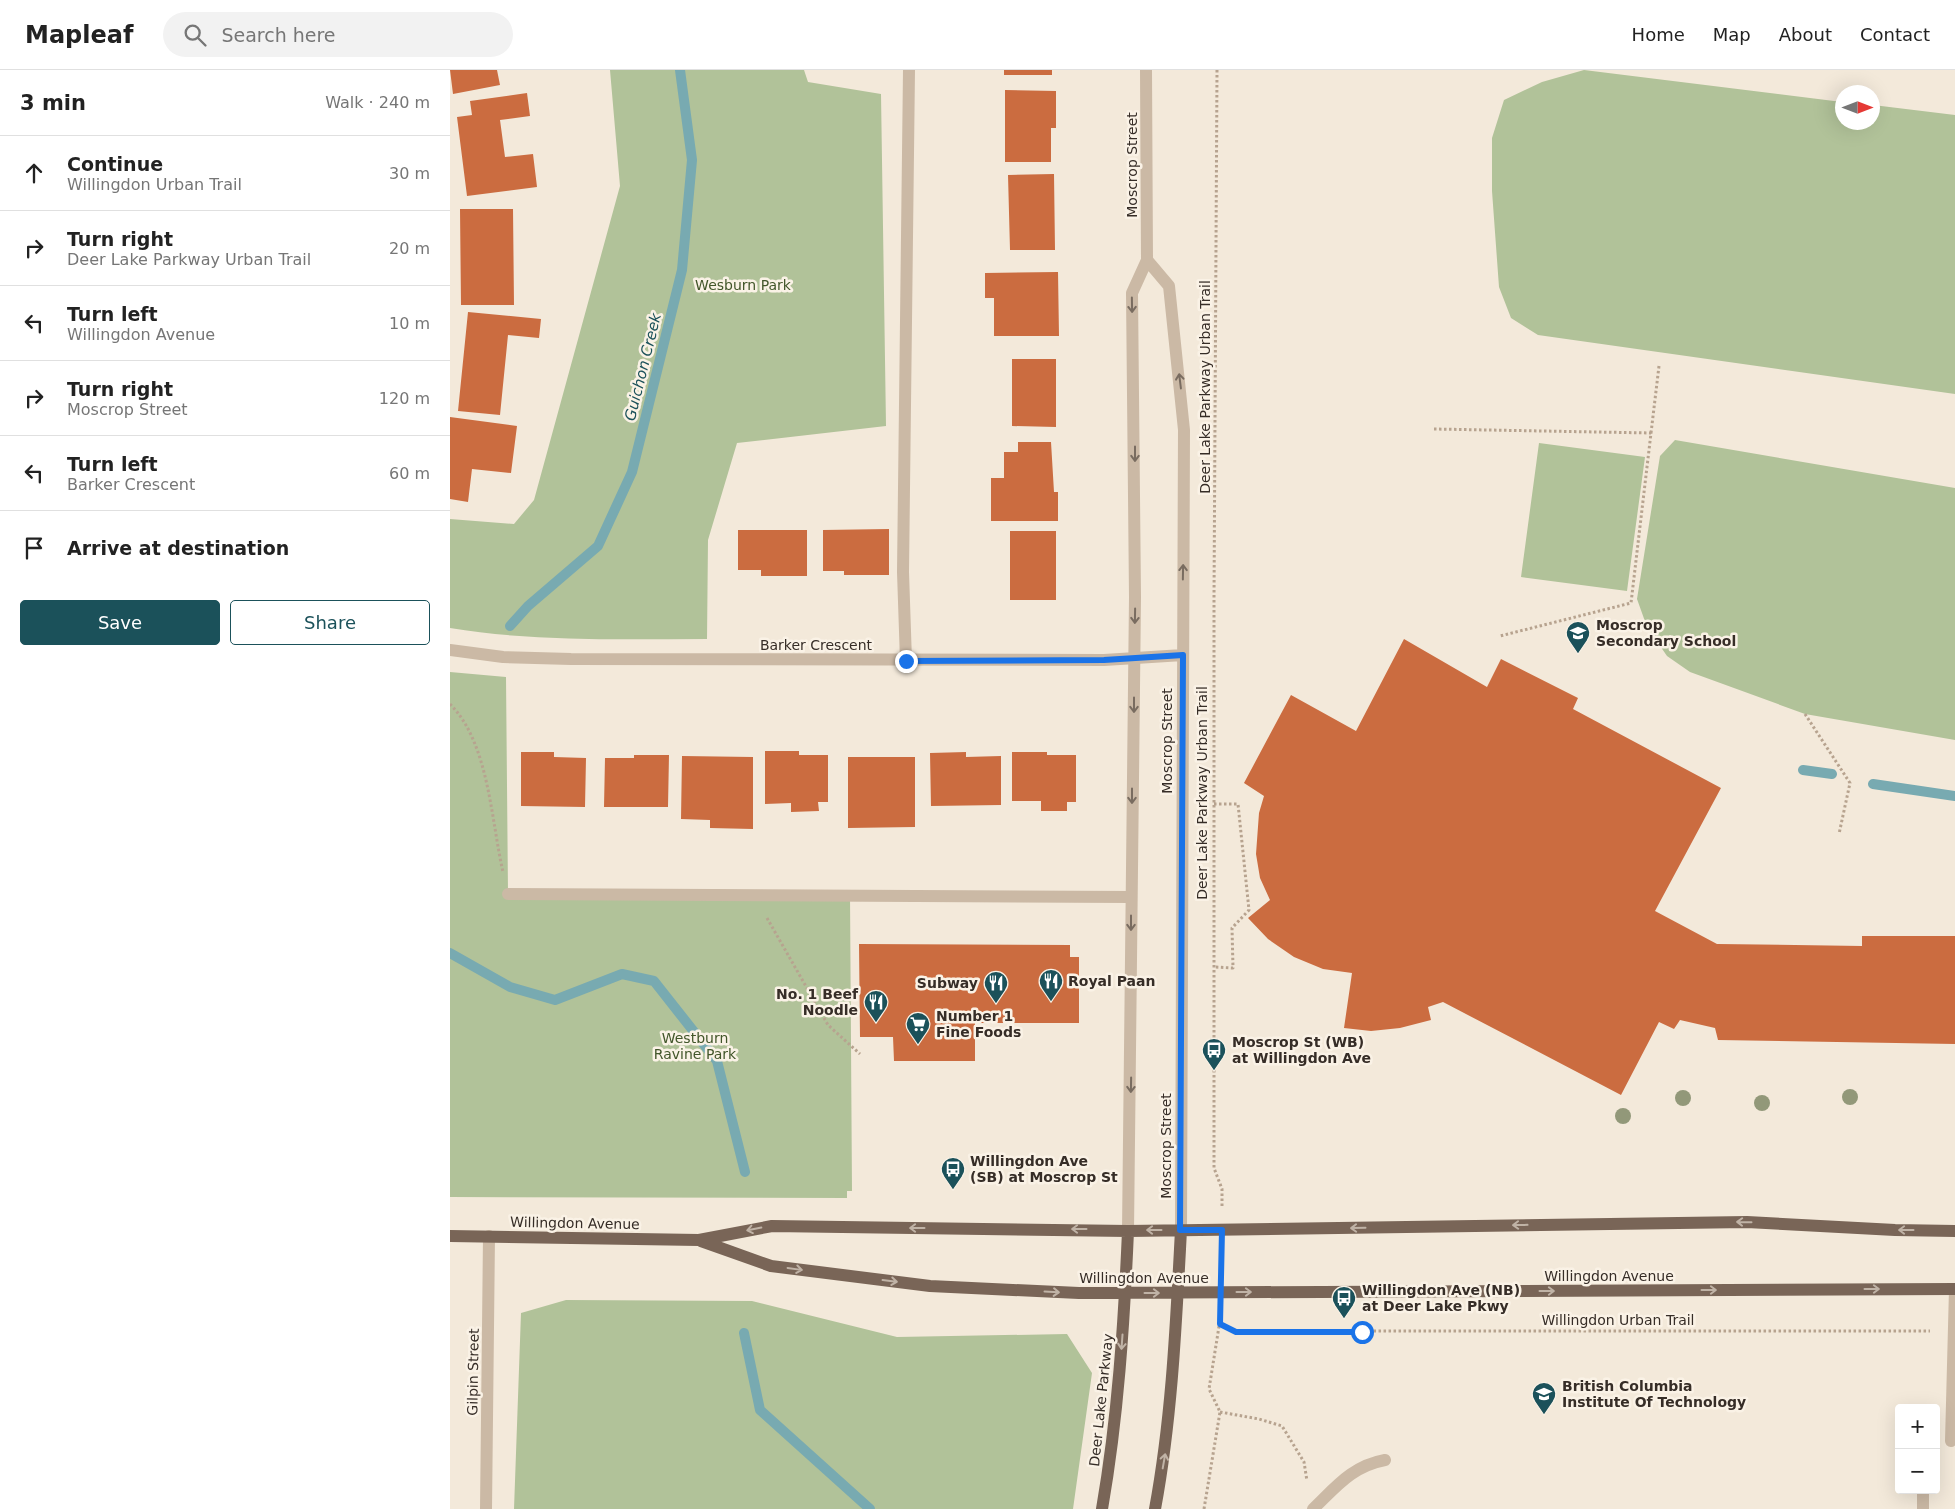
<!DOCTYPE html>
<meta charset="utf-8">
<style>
body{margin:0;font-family:"DejaVu Sans",sans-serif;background:#f2f2f2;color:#222}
.controls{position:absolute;right:15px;bottom:15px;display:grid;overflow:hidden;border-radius:5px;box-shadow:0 5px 20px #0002}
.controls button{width:45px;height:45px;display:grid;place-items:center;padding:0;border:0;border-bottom:1px solid #e0e0e0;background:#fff;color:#222;font:25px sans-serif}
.compass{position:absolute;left:1385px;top:15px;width:45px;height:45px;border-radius:50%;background:#fff;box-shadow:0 5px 20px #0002;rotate:90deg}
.stop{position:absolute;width:15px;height:15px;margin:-11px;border:4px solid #1a73e8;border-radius:50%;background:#fff}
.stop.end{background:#1a73e8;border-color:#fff;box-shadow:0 1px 5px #0008}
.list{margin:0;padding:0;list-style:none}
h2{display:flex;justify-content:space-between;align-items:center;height:65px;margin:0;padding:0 20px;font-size:21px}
h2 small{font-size:16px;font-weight:400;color:#767676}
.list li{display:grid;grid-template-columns:32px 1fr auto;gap:15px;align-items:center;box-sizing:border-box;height:75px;padding:0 20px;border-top:1px solid #e0e0e0}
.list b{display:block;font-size:19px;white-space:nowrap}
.list p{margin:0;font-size:16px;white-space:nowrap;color:#767676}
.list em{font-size:16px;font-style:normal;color:#767676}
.actions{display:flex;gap:10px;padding:15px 20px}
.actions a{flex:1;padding:11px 0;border:1px solid #1b515a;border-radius:5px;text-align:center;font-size:18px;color:#1b515a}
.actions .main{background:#1b515a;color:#fff}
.icon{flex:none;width:28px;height:28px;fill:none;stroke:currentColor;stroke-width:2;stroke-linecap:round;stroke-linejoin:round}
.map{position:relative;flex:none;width:1505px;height:1439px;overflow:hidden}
header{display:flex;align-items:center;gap:30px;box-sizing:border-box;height:70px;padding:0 25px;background:#fff;border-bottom:1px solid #e0e0e0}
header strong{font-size:24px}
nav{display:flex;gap:28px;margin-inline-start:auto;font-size:18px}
.search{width:350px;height:45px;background:#f2f2f2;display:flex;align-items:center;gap:12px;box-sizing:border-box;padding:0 18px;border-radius:28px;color:#767676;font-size:19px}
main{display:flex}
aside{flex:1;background:#fff}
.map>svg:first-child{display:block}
.green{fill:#b1c299}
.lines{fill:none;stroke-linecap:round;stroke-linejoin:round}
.stream{stroke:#78aab1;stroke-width:10}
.building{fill:#cb6c40}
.path{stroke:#b7a38f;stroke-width:3;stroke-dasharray:2.5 2.5;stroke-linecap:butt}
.minor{stroke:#cbb9a5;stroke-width:12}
.major{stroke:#796557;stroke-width:12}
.tree{fill:#929879}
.oneway{stroke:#796c60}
.oneway2{stroke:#c0b3a6}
.route{stroke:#1a73e8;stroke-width:6}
.labels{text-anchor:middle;stroke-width:5;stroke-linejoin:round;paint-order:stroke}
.street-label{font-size:14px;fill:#362d27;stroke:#faf2e6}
.park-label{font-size:14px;fill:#42562a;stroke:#faf2e6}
.poi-label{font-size:14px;font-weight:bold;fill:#362d27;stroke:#faf2e6;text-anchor:start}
.water-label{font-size:15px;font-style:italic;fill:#1b515a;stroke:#faf2e6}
</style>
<header>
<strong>Mapleaf</strong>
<div class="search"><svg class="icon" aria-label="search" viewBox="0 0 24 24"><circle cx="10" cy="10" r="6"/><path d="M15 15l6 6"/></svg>Search here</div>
<nav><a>Home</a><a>Map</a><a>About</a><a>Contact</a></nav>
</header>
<main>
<aside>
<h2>3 min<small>Walk · 240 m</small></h2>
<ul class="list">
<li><svg class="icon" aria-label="ahead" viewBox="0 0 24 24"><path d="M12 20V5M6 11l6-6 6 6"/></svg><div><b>Continue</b><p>Willingdon Urban Trail</p></div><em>30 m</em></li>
<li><svg class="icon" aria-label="right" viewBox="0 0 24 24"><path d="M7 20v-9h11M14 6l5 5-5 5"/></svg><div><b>Turn right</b><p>Deer Lake Parkway Urban Trail</p></div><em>20 m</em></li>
<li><svg class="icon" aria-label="left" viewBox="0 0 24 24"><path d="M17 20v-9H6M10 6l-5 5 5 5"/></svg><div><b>Turn left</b><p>Willingdon Avenue</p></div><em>10 m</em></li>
<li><svg class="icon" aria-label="right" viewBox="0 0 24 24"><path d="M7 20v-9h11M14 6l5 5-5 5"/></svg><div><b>Turn right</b><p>Moscrop Street</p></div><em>120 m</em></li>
<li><svg class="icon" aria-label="left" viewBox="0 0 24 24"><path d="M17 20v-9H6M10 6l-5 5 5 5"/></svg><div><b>Turn left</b><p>Barker Crescent</p></div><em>60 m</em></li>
<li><svg class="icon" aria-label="arrive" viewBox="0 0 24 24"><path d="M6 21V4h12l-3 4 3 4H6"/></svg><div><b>Arrive at destination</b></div></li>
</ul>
<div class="actions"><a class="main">Save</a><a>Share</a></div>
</aside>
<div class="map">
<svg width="1505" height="1439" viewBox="0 0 1505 1439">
<rect width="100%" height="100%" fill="#f3e9da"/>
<!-- green -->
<path class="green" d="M160,0h194l4,12 73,12 5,332 -149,17 -29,97 -1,99c-86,0 -172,3 -257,-11v-109l64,5 20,-24 86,-314z
M1134,0l258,32v20h30l1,-17 82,10v279l-417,-59 -27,-17 -12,-31 -7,-96v-53l12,-38 38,-18z
M1225,370l280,48v252l-150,-26 -115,-42 -23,-16 -20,-29 -10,-28 23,-143z
M1089,373l106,14 -18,134 -106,-14z
M0,602l56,5 2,217 342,1 2,296h-5v7l-397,-1z
M116,1230l186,1 145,36 170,-3 25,39 -19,136h-559l7,-196z"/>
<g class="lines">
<!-- stream -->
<path class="stream" d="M60,556l18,-20 70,-60 34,-74 50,-202 10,-110 -12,-90
M1353,700l29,4
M1423,714l82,12
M0,883l60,34 45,13 67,-26 32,7 63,80 28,111
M294,1263l16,77 110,99"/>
</g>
<!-- building -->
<path class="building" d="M0,0h47l3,15 -47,9z
M554,0h48v5h-48z
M555,20l51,1v37h-5v34h-46z
M77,23l3,23 -30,4 5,37 28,-3 4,33 -70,9 -10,-79 15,-2 -2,-14z
M604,104l1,76h-45l-2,-75z
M10,139h53l1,96h-53z
M608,202l1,64h-65v-38h-9v-25z
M18,242l73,7 -2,19 -31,-3 -8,80 -42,-4z
M562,289h44v68l-44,-1z
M0,347l67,9 -6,47 -39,-4 -4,33 -18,-3z
M568,372h33l3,50h4v29h-67v-43h13v-26h14z
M439,459v46h-45v-4h-21v-41z
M288,460h69v46h-46v-6h-23z
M560,461h46v69h-46z
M954,569l83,48 14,-28 77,39 -5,11 148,79 -66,123 62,33 145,2v-10h93v108l-237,-4 -3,-12 -35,-8 -6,9 -15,-7 -38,73 -178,-93 -15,5 3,13 -31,8 -29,3 -27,-3 8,-55 -29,-4 -29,-12 -26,-18 -20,-21 22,-18 -10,-22 -4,-24 3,-41 5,-17 -20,-13 47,-88 65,36z
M315,681h34v4h29v47h-10l1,9 -28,1v-9l-26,1z
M71,682h33v5l32,1 -1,49 -64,-1z
M516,682v5l35,-1v49l-70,1 -1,-53z
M562,682h35v3h29v47h-9v9h-26v-10h-29z
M184,685h35l-1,52h-64l1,-49h29z
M232,686l71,1v72l-43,-1v-8l-29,-1z
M398,687h67v70l-67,1z
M409,874l211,1v12h9v66h-104v38h-81l-1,-24h-33z"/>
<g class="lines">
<!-- path -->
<path class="path" d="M767,0l-3,527v571l8,21v17
M984,359l217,4 -20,170 -131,33
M1201,363l8,-67
M0,634c39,39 41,116 53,168
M1355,644l45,69 -11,51
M764,734h24l11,106 -17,18 1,40 -19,-1
M317,848l61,107 32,29
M771,1201l1,-19
M770,1254l16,7h694
M770,1342l39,7 23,7 22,36 3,19
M754,1439l16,-97 -11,-23 12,-75"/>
<!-- minor -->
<path class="minor" d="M697,190l22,26 15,144 -3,800
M0,580l53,7 68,2 533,1 79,-5
M456,591l-3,-89 6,-502
M58,824l623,3
M678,1161l7,-634 -3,-304 15,-33 -1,-190
M1501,1371l4,-152
M1473,1420v19
M36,1439l3,-273
M863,1439c23,-22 39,-43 72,-49"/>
<!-- major -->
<path class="major" d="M0,1166l249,4 73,-14 356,5 619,-9 148,8 60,1
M251,1171l70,25 159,20 149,7 876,-4
M652,1439c16,-92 22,-185 26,-278
M705,1439c17,-92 21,-185 26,-279"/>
</g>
<!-- trees -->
<g class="tree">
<circle cx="1400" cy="1027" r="8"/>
<circle cx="1233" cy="1028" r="8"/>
<circle cx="1312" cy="1033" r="8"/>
<circle cx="1173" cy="1046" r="8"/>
</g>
<!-- one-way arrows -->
<defs><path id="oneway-shaft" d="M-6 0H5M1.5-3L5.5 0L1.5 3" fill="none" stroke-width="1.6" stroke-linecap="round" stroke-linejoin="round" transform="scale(1.25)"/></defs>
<g class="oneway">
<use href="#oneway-shaft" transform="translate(682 235) rotate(89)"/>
<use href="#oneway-shaft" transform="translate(730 311) rotate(-97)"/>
<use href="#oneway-shaft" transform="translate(685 384) rotate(90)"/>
<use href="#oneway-shaft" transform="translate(733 502) rotate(-89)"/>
<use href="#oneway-shaft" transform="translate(685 546) rotate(91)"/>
<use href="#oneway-shaft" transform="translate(684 635) rotate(90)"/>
<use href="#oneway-shaft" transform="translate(682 726) rotate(90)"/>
<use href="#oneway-shaft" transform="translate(681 853) rotate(90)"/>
<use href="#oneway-shaft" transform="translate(681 1015) rotate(91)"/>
</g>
<g class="oneway2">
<use href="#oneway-shaft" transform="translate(1294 1152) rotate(-179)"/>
<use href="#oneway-shaft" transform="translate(1070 1155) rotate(179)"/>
<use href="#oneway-shaft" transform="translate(467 1158) rotate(-180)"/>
<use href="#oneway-shaft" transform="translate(908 1158) rotate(179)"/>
<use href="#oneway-shaft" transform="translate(304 1159) rotate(169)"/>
<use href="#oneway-shaft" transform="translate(629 1159) rotate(-180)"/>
<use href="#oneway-shaft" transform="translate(704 1160) rotate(180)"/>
<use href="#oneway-shaft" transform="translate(1456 1160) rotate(-180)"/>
<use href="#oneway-shaft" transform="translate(345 1199) rotate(8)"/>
<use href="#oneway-shaft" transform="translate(440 1211) rotate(7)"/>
<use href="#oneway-shaft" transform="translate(1422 1219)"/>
<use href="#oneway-shaft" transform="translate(1259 1220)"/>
<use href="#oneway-shaft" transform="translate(1097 1221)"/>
<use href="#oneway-shaft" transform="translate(602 1222) rotate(3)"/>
<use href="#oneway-shaft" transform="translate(794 1222)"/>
<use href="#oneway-shaft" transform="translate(702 1223)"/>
<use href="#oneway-shaft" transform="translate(672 1272) rotate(94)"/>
<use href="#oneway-shaft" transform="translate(714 1391) rotate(-80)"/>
</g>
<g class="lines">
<!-- route -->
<path class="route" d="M456,591l198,-1 79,-5 -3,575h42l-2,94 16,8h126"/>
</g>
<!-- icons -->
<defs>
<g id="school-pin" transform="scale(1.25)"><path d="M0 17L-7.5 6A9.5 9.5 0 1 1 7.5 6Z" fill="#1b515a" stroke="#faf2e6"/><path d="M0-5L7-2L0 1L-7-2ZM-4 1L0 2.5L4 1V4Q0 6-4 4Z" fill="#fff"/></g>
<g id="restaurant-pin" transform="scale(1.25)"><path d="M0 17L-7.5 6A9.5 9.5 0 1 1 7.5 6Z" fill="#1b515a" stroke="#faf2e6"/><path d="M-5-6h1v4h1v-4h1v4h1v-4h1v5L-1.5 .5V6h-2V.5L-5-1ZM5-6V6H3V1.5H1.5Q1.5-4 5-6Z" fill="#fff"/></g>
<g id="supermarket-pin" transform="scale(1.25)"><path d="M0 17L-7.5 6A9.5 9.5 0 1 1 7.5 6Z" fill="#1b515a" stroke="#faf2e6"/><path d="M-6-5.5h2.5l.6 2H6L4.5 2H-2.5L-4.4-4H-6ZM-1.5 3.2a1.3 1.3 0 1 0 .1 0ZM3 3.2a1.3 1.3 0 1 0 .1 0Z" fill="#fff"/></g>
<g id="bus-pin" transform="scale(1.25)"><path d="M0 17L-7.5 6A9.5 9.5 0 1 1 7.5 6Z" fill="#1b515a" stroke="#faf2e6"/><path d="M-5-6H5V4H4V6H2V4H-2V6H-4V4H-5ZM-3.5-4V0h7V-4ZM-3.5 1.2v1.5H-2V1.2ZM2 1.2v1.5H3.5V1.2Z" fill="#fff"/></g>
<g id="university-pin" transform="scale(1.25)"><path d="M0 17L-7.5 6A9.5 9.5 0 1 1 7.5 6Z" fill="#1b515a" stroke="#faf2e6"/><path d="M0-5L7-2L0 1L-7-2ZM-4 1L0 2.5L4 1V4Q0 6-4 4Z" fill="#fff"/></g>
</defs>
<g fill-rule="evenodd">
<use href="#school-pin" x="1128" y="563"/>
<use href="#restaurant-pin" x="601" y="911"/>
<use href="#restaurant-pin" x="546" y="913"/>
<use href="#restaurant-pin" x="426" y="932"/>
<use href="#supermarket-pin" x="468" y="954"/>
<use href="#bus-pin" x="764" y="980"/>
<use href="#bus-pin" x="503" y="1099"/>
<use href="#bus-pin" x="894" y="1228"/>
<use href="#university-pin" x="1094" y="1324"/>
</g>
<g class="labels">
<!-- street labels -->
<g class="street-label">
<text transform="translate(682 95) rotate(-90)" y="5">Moscrop Street</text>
<text transform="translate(755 317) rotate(-90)" y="5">Deer Lake Parkway Urban Trail</text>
<text x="366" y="580">Barker Crescent</text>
<text transform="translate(717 671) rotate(-90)" y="5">Moscrop Street</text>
<text transform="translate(752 723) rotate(-90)" y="5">Deer Lake Parkway Urban Trail</text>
<text transform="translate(716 1076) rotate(-90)" y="5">Moscrop Street</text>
<text transform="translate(125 1153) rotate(1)" y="5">Willingdon Avenue</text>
<text x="1159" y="1211">Willingdon Avenue</text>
<text x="694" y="1213">Willingdon Avenue</text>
<text x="1168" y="1255">Willingdon Urban Trail</text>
<text transform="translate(23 1302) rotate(-89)" y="5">Gilpin Street</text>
<text transform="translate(651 1330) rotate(-84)" y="5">Deer Lake Parkway</text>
</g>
<!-- park labels -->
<g class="park-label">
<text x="293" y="220">Wesburn Park</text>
<text x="245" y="973">Westburn<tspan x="245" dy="16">Ravine Park</tspan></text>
</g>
<!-- poi labels -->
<g class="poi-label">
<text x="1146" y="560">Moscrop<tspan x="1146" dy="16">Secondary School</tspan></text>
<text x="618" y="916">Royal Paan</text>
<text x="528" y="918" text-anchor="end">Subway</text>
<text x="408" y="929" text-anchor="end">No. 1 Beef<tspan x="408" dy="16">Noodle</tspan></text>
<text x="486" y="951">Number 1<tspan x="486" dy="16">Fine Foods</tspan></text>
<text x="782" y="977">Moscrop St (WB)<tspan x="782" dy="16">at Willingdon Ave</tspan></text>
<text x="520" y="1096">Willingdon Ave<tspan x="520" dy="16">(SB) at Moscrop St</tspan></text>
<text x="912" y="1225">Willingdon Ave (NB)<tspan x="912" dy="16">at Deer Lake Pkwy</tspan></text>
<text x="1112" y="1321">British Columbia<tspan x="1112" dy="16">Institute Of Technology</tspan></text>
</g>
<!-- water labels -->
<g class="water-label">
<text transform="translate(193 297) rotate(-76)" y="5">Guichon Creek</text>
</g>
</g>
</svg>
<div class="controls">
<button>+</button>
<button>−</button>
</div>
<svg class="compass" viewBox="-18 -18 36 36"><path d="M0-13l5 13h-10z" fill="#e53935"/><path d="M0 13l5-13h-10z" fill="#767676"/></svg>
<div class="stop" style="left:912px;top:1262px"></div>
<div class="stop end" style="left:456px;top:591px"></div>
</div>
</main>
